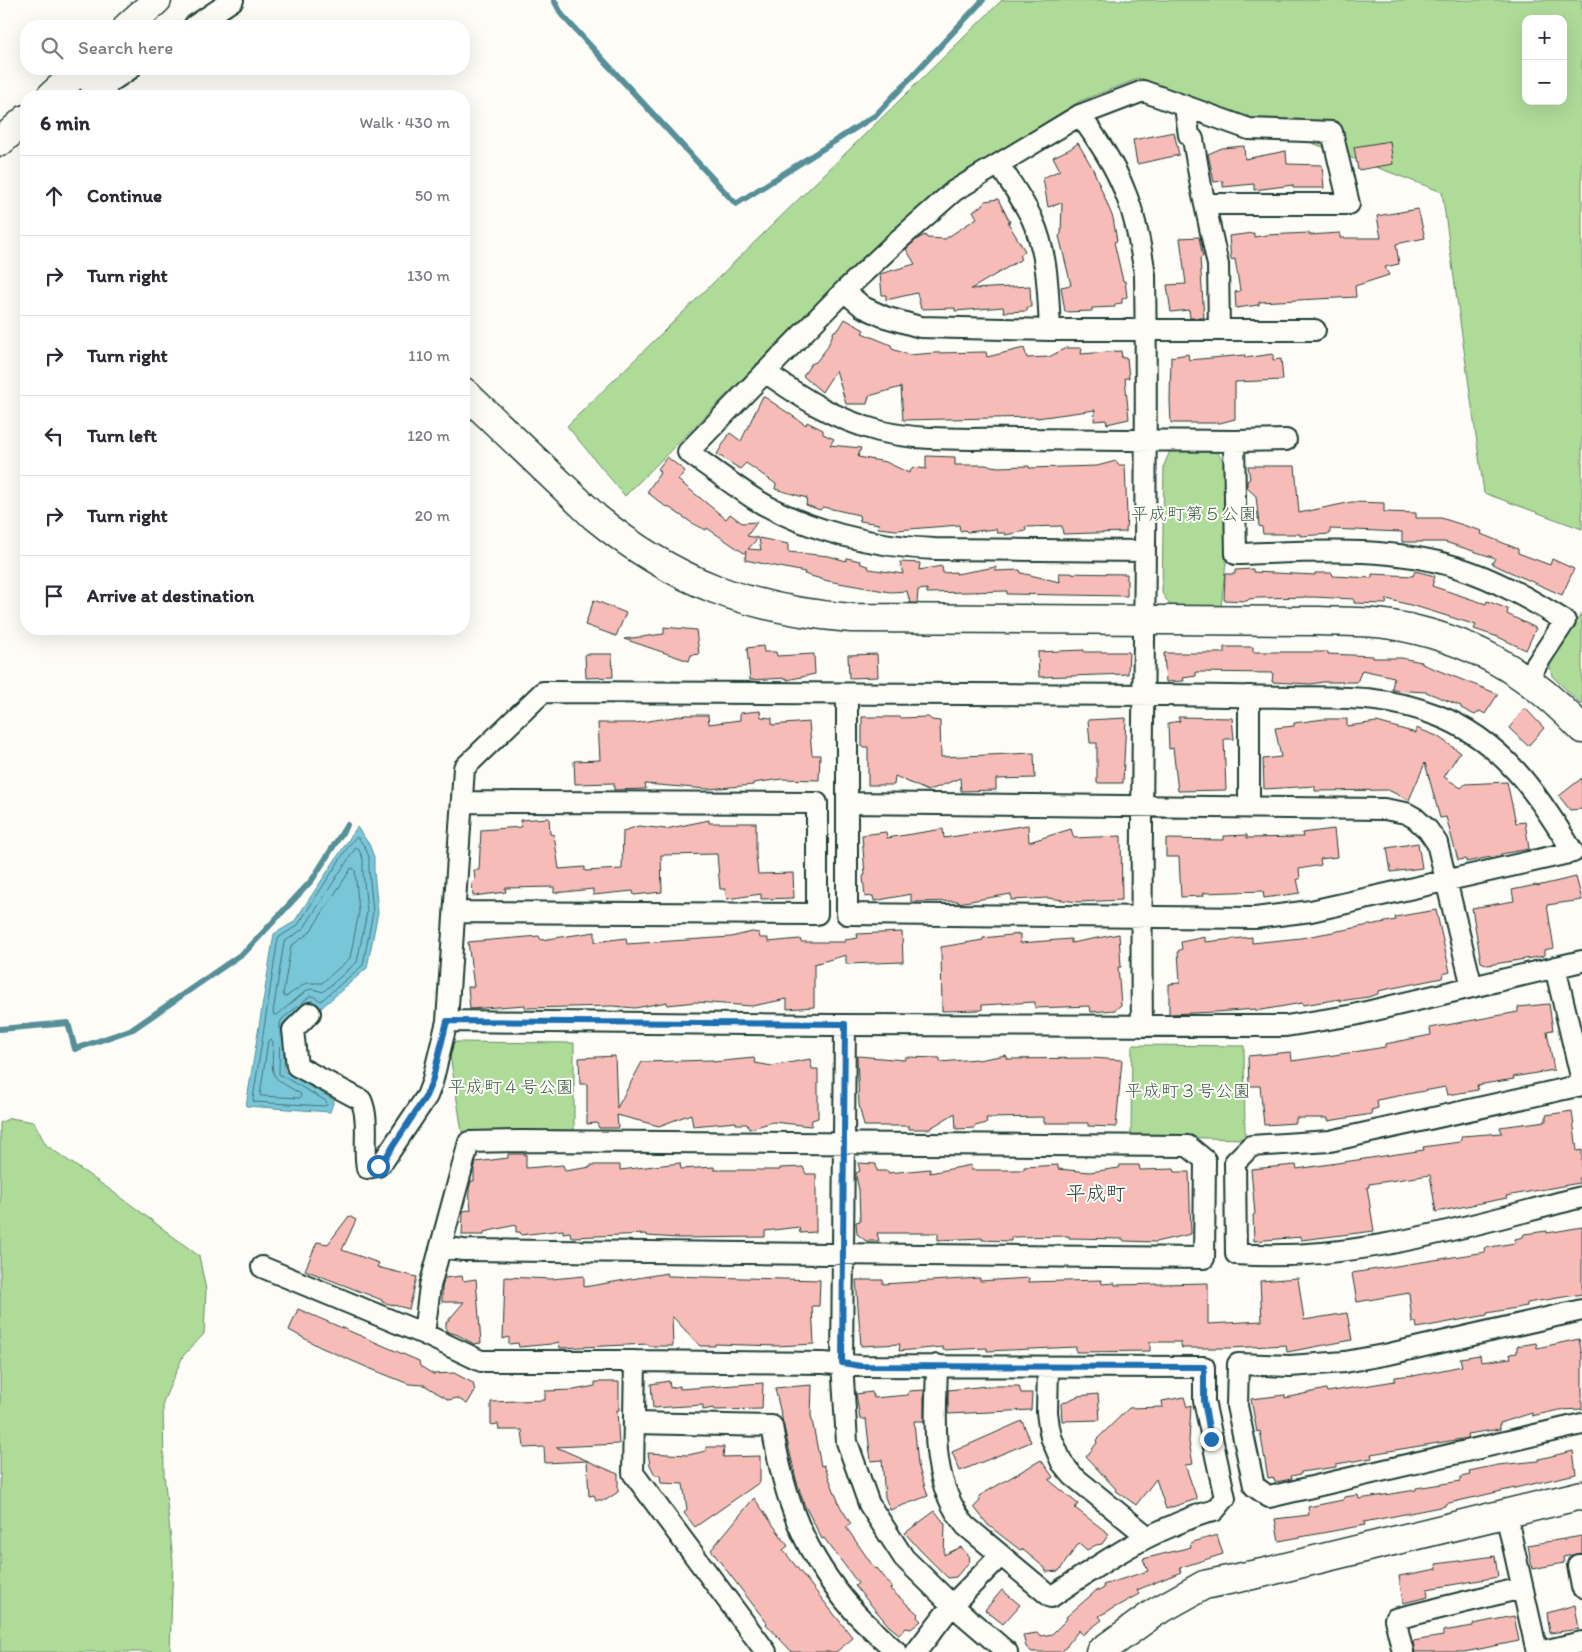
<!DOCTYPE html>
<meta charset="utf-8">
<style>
body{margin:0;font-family:Itim,"Klee One",sans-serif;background:#f2f2f3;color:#2b2b33}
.controls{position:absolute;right:15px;top:15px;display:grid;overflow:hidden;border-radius:10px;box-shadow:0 5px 20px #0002}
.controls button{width:45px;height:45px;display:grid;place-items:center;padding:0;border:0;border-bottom:1px solid #e1e1e2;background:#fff;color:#2b2b33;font:25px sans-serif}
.stop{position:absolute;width:15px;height:15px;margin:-11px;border:4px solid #1f6fb2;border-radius:50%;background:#fff}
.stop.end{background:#1f6fb2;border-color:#fff;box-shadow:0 1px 5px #0008}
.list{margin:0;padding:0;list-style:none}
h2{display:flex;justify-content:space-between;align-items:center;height:65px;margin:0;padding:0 20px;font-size:21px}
h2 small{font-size:16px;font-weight:400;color:#7c7c81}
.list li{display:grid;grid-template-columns:32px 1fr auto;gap:15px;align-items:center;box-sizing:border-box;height:80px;padding:0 20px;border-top:1px solid #e1e1e2}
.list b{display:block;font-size:19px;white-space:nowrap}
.list em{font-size:16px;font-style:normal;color:#7c7c81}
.icon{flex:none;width:28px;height:28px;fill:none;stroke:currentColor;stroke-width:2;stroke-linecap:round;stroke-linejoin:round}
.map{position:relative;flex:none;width:1582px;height:1652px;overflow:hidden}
.search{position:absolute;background:#fff;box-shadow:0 5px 20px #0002;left:20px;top:20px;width:450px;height:55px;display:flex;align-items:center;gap:12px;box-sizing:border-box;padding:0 18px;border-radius:20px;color:#7c7c81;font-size:19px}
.panel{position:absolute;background:#fff;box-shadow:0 5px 20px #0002;left:20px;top:90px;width:450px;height:545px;border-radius:20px}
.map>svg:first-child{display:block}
.green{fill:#afdb99;stroke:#678c66;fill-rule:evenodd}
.water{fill:#7ac6d9;stroke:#568f97}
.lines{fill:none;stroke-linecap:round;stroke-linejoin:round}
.shore{stroke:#437476;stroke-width:1}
.stream{stroke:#568f97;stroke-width:6}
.building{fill:#f8bcb8;stroke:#1f3d34}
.street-casing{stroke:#1f3d34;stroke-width:24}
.secondary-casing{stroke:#1f3d34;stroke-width:31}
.street{stroke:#fdfcf7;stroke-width:20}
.secondary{stroke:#fdfcf7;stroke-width:28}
.route{stroke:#1f6fb2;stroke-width:6}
.labels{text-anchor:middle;stroke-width:4;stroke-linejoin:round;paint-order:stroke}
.park-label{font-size:18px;fill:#3c5d48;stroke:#fdfcf7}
.quarter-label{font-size:20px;fill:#1f3d34;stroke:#fdfcf7}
</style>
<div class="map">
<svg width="1582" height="1652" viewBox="0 0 1582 1652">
<rect width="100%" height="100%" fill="#fdfcf7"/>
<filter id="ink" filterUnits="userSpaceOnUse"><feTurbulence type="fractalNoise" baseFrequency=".02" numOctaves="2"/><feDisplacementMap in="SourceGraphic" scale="10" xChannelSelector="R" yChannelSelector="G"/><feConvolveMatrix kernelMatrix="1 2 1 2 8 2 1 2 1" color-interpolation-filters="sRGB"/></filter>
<g filter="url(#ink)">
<!-- green -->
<path class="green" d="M1002,0h580v529l-98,-36 -42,-301 -302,-114 -60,23 -131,81 -100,91 -224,223 -58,-70zM1526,19h37v82h-37z
M1171,449h44l11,16v98l-5,43 -49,2 -10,-15 2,-128z
M1582,613v92l-30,-29 -3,-15z
M448,1042l126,1v90l-112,-1z
M1132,1045l112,1 1,93 -114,-3z
M10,1118l24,4 12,23 80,56 73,55 7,34 -2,44 -21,22 -20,46 1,72 9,87 -3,91h-170v-529z"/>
<!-- water -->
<path class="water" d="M357,827l12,17 5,13v14l4,41 -11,56 -47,41 -8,-9 -27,23 -1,48 50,29 -4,12 -84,-6 28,-172 20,-12z"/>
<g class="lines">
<!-- shore -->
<path class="shore" d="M358,838l7,9 4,10v14l4,41 -10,53 -41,35 -2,1 -6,-5h-4l-28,23 -2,4 -1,51 47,27 1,4 -3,1 -70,-4 -1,-3 25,-161 20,-13 50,-78 7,-9z
M356,848l3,2 4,9v13l4,40 -10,50 -34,30 -10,-3 -6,1 -30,25h-3l-1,-3 11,-70 19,-13z
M352,868l3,2 4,42 -9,46 -28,25h-16l-19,13 -2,1 -2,-3 8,-48 18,-13z
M271,1039l2,3c-1,38 -5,33 28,52l-1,4 -38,-2 -2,-1 8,-54z"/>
<!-- stream -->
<path class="stream" d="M554,0l8,15 174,189 140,-89 107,-115
M0,1029l68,-6 7,26 58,-20 113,-78 66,-71 35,-55"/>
</g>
<!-- building -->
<path class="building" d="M1174,132l5,23 -42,9 -4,-24z
M1390,141l3,23 -35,6 -4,-23z
M1078,143l15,26 20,49 4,23 -3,1 9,39h2l2,16 -5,2v4l-7,1v3l-23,1v3l-27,1 -4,-25 10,-2 -12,-49 2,-2 1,-31 -14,4 -5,-29 17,-8 -7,-13 17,-8z
M1244,146l1,13 41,-8 1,13 35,1 2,23h-31v-3l-39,5v-6l-31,3v-6l-9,1 -6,-28 14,-6z
M998,199l12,23 -2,1 17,28 -4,3 -1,6 -49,29 59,-3 1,21h-4v4l-23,1 -1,-5 -48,4v-3l-34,1 -4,-16 -31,7v-5h-4l-2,-21 35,-10 -9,-15 11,-10 8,-4 2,3 18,1 32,-21 -4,-7 10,-6 2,-4z
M1418,209l7,29 -29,6 3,20 -14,3 4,8 -34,11 1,11 -97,5v3l-23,3 -1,-16 5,-1 -5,-32 -4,1 -2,-24 25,-3v4l13,-2 42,-2v2l31,-2v5h41l-4,-22z
M1199,237l4,20 -3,1 4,60h-14l-1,-8 -18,2 -4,-27 19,-1 -6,-46z
M845,319l19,11 -2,3 29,12 1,4 17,6 25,-2 52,-1 1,5 37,-9 3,10 22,-1 17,-9h16l-1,6 40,-3 1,7h5l2,20h-4l4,41 -22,5 -1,-4 -12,1 1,-11 -58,8v-1l-134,3 -2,-33 -32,9 -2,8h-21l-10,-34 -14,22 -19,-16 8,-12 5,-2 11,-14 7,-17 5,-2z
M1188,354l1,6 56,-5v3l28,-4v6l8,-1 2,21 -48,2v37l-15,4h-49l-1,-22 1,-44z
M763,396l43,29 1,-3 16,8v4l11,5 -4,6 31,3 -3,9 28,5 23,11 4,-6 13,2v-13l29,1v8h30l13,2 31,-1v2l68,-2 19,-5 2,4h7l2,51 -1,16 -63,2 -1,-8 -37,1 1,4 -21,4v-2h-8l-1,-4 -29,3 -2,-2 -5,1 -1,-6 -62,5 -19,-2 1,-4 -19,-3 -1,-6 -36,-8 -3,3 -14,-5 1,-7 -32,-9 1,-5 -30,-21 -6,6 -23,-15 13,-21 11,8z
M667,457l18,14 -7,9 48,39 4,-5 12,9 15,-1 -10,14 11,2 -10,11 13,1 -2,-12 29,6v8l41,4 17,5 1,-3 13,3 1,3 7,2 1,3 34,5 -3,-12 20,1 -1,7 23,-4 1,7 13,-1v2l40,-7v4l24,-1 1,3 39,9 -1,-9 68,1v22l-120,-2v-3l-80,2v-4l-9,1 -1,13h-7l-3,-12 -17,1 -62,-11 -24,-7 1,-2 -60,-12 1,-9 -2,2 -37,-25 -1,2 -14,-7 -25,-17 -1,1 -19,-15 13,-19 -2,-4z
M1248,466h47l4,47 53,-11 32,1v9l32,1v5h25l41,13 -1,3 37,15v4l32,12 2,-6 22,10 -12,26 -70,-31 3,-6 -50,-16h-43v-10l-72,-3v5l-30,2v-2h-37l-1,-7 -3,-1 -3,-30 -9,-8v-7l3,-2z
M1253,569v3l62,3v-2h17l1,3 39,2v-4l41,2 2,-5 20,5 -3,10 54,18 1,-3 21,8 -1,5 29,14 -10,22 -28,-13 -24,-8 2,-4 -58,-18 -31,-8 -1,5 -32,-1v-4l-40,-2 -57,1 -8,1 -2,2 -23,-1 1,-26h10v-4z
M594,600l32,13 -10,23 -31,-11z
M664,627l32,3 3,24 -8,1 -2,6 -65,-22 40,-5z
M763,646l1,6h12l1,4 37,-2 1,20 -28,6v-2l-37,2 -3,-32z
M1224,647h29v5h75v2l45,2v2h28l21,4v2l76,30 -13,20 -5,-3 -5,4 -14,-7v-2l-35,-14 -34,-2 2,-13 -32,-7 -5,12h-34l-12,2 -39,-2 1,-9 -77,-1v4l-13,2 1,3 -18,1 -2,-29h60z
M1084,650v2h45l-1,22 -89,3 -1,-25z
M585,654h27l1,23 -27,1z
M877,654l1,23 -29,1 -1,-23z
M1525,708l19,20 -16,18 -19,-18z
M760,711l1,6 11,1v7l37,-3 3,33h8l-1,25 -37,-1 -29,4v2l-45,4 -63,-5 1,5 -32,1v-7l-39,1 -1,-23 26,-1 -2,-37h38l51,-8h21l1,9 31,-4v-7z
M862,717h38v1l28,-1 4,3 8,1 1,36 93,-4 1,25 -39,1v11l-35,1 -1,-13 -32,13 -33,-15 -1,9h-26v-38h-6z
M1178,717l54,1 2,21h-10l2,51 -48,1 -5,-43 -4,1 -1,-26 12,-2z
M1126,718l-3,65h-26v-40h-7l-2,-23z
M1324,719h23v7l30,-4 39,11v-5l21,8 23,16 -16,25 17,11 4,-4 42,-2 9,41 9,-1 4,27 -28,5v1l-35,7v-3l-8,1 -12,-43 -6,1 -15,-55 -16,37 -21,-10 -73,1v-5l-51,3 -1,-30 18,-2 -6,-29 19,-2v-3z
M1582,778v31l-12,1 -11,-14z
M549,818l1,16 4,1 5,34 26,-2v4l37,-2 1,-38 16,-5 27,3 43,-9v3h47v33l2,18 35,-1 1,25 -33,1v-5l-34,5 -2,-10h-5l-3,-35 -56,1 1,37 -28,3 -1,-4 -40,4v-6l-39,4v-6l-49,1 1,4 -33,4 -1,-13 3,-3 -1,-10h5l2,-40 40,-3 -1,-7z
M1028,825l1,17 42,-13 3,9 47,-2 1,64 -44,2 -30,-4 -37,2v-6l-53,9v-2l-47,1v-8l-37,7 -1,-5 -8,1 -2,-21 2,-1 -3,-40 24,-3 1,6 56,-9 1,9z
M1334,829l3,28 -17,2 1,6 -22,4 1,10h-3l3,14 -36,5 -1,-7 -60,2 1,3 -23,1 -2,-40h-13v-18l58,1v-4l23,-1v3l56,-1 -1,-4z
M1418,843l4,25 -31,4 -4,-24z
M1576,877l6,23 -35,5 7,43 -10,2v6l-56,9 -7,-3 -9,-54 42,-7 -2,-11 24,-5 1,1z
M1436,910l14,62 -7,2 -1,4 -64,13v3l-10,3 -28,4v-2l-37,6 -1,-2 -46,8v-2l-41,3 -46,2v-30l11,-1 -2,-32 4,-2 -1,-7 24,-5v5l47,-5v6l49,-5 95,-18 -1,-3z
M595,932v10l31,-4 1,6 104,-7 21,-5 7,1 1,5h8v4l32,-3 1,3h44v-2l13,-2 -1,-4 45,-2 1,30 -57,2v-9l-32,9v43l-27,2v-10l-35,7 -56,-4 -29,3v-3l-32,6 -22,-2 -88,2v-3l-55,4 -2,-22h6l-6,-45 71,-6 2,4z
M1020,934v9l51,-4v4l48,-9 2,33h-3l3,38 -6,5 -24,2 -1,-6 -55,2v-6l-53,3v5l-40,1 -1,-64 42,-7v-2z
M1549,1004l4,26 -6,1 7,39 -41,7 1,2 -37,6 1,5 -31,5 -2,-8 -68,13 1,8 -7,2 1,4 -44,7v-3h-32v5l-32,2 -4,-39h-11l-1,-30 43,-4 1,9 56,-8 37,-6v-3l46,-9 -1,-7 88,-16v-5z
M1006,1055l2,4 83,-1 31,2 -6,67 -28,-1v-3h-44v-6l-58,1 1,5 -12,3 -1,2 -18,1 -1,-16 -26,16h-20v-3h-45l-5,-21 -2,-49 48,4v-3l35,1v4l37,-3 1,1z
M615,1056l2,52 25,-46 71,-2v2l41,-4 1,5 17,3 38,-7 2,10h6v49l-6,2 -1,6 -38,-4 -24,7 -2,-5h-11v-2l-43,4 -2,-12 -32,12 -42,-11 1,13h-19l-2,-5 -10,1v-40h-7l-1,-26z
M1572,1111l5,40 5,-1v28h-3v5l-73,13 1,2 -71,14 -6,-37 -61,9v3h-2l7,44 -73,9v-3l-47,4 -1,-26 2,-1 -4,-45 45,-4 1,4 127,-19 -1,-3 37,-5 2,-6 40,-3 -2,-6 46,-6v-6z
M508,1154h18v14l37,-3 2,6 26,-4v-2h29v5l60,-7 1,6 33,-2v3h66v-2l23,-1 3,7h10v58l-16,1 -1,-6 -34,4v6l-87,1 -31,-2v-2l-76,3 -1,-5 -7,1v-3l-42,5 -1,-3h-4v-7l-32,7v3h-22l1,-24 8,-1 -2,-21 2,-8h3v-11l2,-8 32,-4z
M858,1163l18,1 1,7h11v2l42,-4v4l41,-8v5h53v-3l34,-2v4l32,3 29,-4 1,-3h19l1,5 34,-1 1,3h14l2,62 -36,8 -31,-1 -1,-2 -54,-1v-2l-58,1v4l-29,-1v-2l-44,2v-7h-61l2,8h-13l-9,-7 -1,-12 4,-1 -1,-31 -3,-14v-3l4,-2z
M349,1216l7,4 -14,30 37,13 -2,4 40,10 -8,32 -27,-7v-2l-77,-30 12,-28 11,2z
M1582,1227v67l-55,9v3l-40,7v2l-70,13 -1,-6h-4l-3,-29 -52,9 -5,-29 133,-21 -1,-4 31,-5v-4l8,-2 1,-3 23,-3v2z
M667,1273l1,3 152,4 -1,26h-7l2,38 -37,2 -62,-2v2h-15l-28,-30 1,30h-24l-1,-2 -88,4 -1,-6 -8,2 -32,3 -1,-4 -9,1v-7l-6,2 2,-62 47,2 32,-3v11z
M462,1276l1,5 13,-2 5,64 -7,1 -16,-9 -12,-4v-8l18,-21h-22v-14l2,-10z
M980,1278v3l49,-3 -1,4 73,-2 1,4 13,-1v2l93,-2v41l54,-3 -2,-40 38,-3 6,42 43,-7 5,27 -65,12 -1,-7 -56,3h-48l-2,-6h-30v9l-74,1v-5l-89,4v-3l-44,2v-3l-44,4 1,-7 -39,2 -5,-66h27v4z
M298,1309l121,52 1,5 13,8 21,-1 19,10 2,8 -8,13 -10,-6 -8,2 -25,-15 -15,-1 -38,-15 -51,-22 -31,-17z
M1579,1339l3,16v54l-23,1 -27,6v-3l-32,10v6l-33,5 1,4 -97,16 1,4 -36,6v3l-35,5v2l-10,2 1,3 -17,3 -2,-5 -5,1 -8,-47 -3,1 -6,-33 34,-4v3l41,-9 1,3 68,-11v-4l18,-2v1l49,-10 -2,-8 20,-3 1,7 30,-4 -1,-4 7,-1v-7l19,-3 1,5z
M669,1381l1,7 10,-2v3l83,-6 -1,26 -48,1 -1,-2 -10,2v-5l-50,3 -2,-24z
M595,1382h24v28h-2l2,34 -63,3 62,27v18l-12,8h-10l-2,-5 -5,1 -2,-35 -42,2 -1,-16 -20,1 -2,-18h-23l-1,-6 -7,1v-23l54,-2v-9l29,-1 21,-4z
M812,1385l-1,30 10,51 3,-1 16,41 11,18 -5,3 29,42 2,-1 15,19 -2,2 28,25 -1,3 4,4 -10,8 -5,-1 -7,6 -10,-8 -34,-40 3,-3 -34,-45 -2,1 -18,-35 -8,-25 -21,-91z
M987,1386h32l2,7h11l-1,17 -83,4v-24z
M924,1390v31h-10l4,44 10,31 -38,14 -5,-13 -3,-37 -11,1 -5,-42h-6l-4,-25 16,-2 2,6 34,-3 1,-4z
M1098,1394l2,26 -38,1 -1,-17 17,-8z
M1184,1397l3,10 4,-2 -2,37 4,22 -8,1 12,34 -31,10 -10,-30 -20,26 -21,-15 1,-1 -30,-32 11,-14 -1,-3 33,-32 34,-1 -1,-6z
M1022,1421l9,21 -71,29 -8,-19z
M706,1447h18l-1,10 37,-1v26l-65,45 -11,-14 3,-4 -4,-25 -22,-1 -1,-8h-5l-5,-10 -2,-12 40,2 18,-4z
M1573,1451l3,23 -131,30v2l-81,16 1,3 -86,16 -4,-22 34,-4 -1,-8 35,-7 1,-3 14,-2 1,4 57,-9v-2l45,-7v-4l9,-2 -1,-4 29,-6 41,-4v-2z
M1041,1460l12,17 -4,3 29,24 -3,4 34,26 -7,10 -6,1 -9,5 -8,-7 -20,28 -13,1 -1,-4 -23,-19 -2,1 -32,-25 -14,-18 6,-6 -1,-5z
M754,1498l34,48 -5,4 70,88 -17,14h-44l-26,-28 1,-1 -56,-73z
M935,1511l10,13 -1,31 17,-8 9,10 -1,2 1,2 -14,16 -8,1 -28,-28 -15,-17z
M1217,1535l6,19 -44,14 2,4 -44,18 2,4 -40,22 3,4 -20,15 -3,-5 -17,22h-30l-6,-5 -3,-12 14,-2 4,3 11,-2 15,-15 -1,-2 31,-27 2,1 5,-3 -1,-3 45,-14 -5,-12 48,-12 -1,-4z
M1582,1536v17l-19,4 1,6 -32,6 -4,-24z
M1495,1556l3,21 -71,12 1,8 -25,6 -4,-27 38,-7 -1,-5z
M1002,1590l18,15 -17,19 -18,-14z
M1575,1605l4,24 -29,4 -3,-20z
M1514,1616l5,25 -54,11h-50l-2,-11 30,-5v-5l30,-5v-2z"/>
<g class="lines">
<!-- street casing -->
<g class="street-casing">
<path id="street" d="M194,26l39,-26
M98,90l32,-21
M1185,107l4,28 4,4 8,47 17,79 1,64
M1080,115c17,24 35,50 45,77 11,26 16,55 20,83 4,250 -6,500 -3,751
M999,165c12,18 24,35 33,54 16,35 16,72 18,111
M844,291l19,16 22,10 35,10 130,3h265
M765,372c37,26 69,47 114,59 44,11 93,7 139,8 72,0 144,1 216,2l2,113c72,-2 149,-9 220,13 39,12 74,32 109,54l-38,58
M1234,441l52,-1
M1145,551l-210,-2c-60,-2 -131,-19 -182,-51 -22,-15 -44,-31 -65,-46l156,-161 50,-47 60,-53 126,-76 63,-24 106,38 83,3 17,72h-144
M1249,696v111
M848,803l536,6 22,4 9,5 13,12 9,13 35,144
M455,912l362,2v-111l-355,-1
M1555,967l27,114
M310,1013l-17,17 4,36 64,34c9,20 2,46 6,68l11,-2 6,-6 43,-64 5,-13 15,-62 17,-253 79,-76c207,2 414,1 621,3 42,1 84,1 126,2 53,1 95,-2 146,18 66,25 102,79 137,137l-262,59 -56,7 -408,-4v-220
M447,1021l383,4 456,1 68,-11 228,-54
M845,1025l-3,338 5,79 22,62 35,54 48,47 55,47
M1582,1085l-252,56 -79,5 -16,16 1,92c117,9 233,-29 346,-57
M262,1267l162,67 57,27h154l188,2 38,3 343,1v34l21,97 -11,13c-14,2 -26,8 -40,14 -44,18 -83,45 -123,72l-85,-71c-38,-45 -30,-106 -29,-161
M1582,1310l-193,44 -44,8 -55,4 -52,-2 -1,42 17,80 15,11 313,-73
M424,1334l6,-48 39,-144 52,-1 667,5 17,14 -1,98 -741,-8 -22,-3
M635,1361l-2,112 133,179
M1048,1367l-1,45 2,15 2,10 11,26 11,13 74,60
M635,1423l137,3c12,73 31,127 81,184 13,15 29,28 44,42
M1506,1514l31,138
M1582,1565h-4l4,22
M916,1652l36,-47 48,-49
M1403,1652l-8,-33 127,-31
M1539,1652l43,-10"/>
</g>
<!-- secondary casing -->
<g class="secondary-casing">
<path id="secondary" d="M128,26l29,-26
M84,69l19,27
M51,96l30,-27
M0,142l26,-23
M464,392l131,125c79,65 155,93 256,101l469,3c24,1 48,0 72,4 77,13 137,47 190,104
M1100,1652l54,-39 50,-28 58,-12 320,-78"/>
</g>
<!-- street -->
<use href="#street" class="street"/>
<!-- secondary -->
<use href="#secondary" class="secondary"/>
</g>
</g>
<g class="lines" filter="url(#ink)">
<!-- route -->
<path class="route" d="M378,1166l6,-6 42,-64 6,-14 15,-61 398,3 -3,339 19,3 343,1v34l7,38"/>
</g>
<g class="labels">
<!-- park labels -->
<g class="park-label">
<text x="1194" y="520">平成町第５公園</text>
<text x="511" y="1093">平成町４号公園</text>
<text x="1188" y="1097">平成町３号公園</text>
</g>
<!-- quarter labels -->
<g class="quarter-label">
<text x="1096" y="1200">平成町</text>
</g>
</g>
</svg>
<div class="controls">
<button>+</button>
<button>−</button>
</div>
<div class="stop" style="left:378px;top:1166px"></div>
<div class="stop end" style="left:1211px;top:1439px"></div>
<div class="search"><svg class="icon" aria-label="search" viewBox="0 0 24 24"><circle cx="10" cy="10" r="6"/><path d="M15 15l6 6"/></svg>Search here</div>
<section class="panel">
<h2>6 min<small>Walk · 430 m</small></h2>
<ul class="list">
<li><svg class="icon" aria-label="ahead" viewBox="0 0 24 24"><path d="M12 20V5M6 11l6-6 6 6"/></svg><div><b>Continue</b></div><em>50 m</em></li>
<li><svg class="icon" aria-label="right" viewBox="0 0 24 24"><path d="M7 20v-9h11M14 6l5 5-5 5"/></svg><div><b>Turn right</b></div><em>130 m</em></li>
<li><svg class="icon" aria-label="right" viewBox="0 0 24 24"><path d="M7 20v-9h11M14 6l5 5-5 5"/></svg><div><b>Turn right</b></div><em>110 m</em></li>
<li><svg class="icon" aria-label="left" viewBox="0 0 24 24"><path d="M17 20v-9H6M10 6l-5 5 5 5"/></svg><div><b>Turn left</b></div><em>120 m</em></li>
<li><svg class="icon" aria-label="right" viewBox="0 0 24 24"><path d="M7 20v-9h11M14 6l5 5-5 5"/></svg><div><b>Turn right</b></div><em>20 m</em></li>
<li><svg class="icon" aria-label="arrive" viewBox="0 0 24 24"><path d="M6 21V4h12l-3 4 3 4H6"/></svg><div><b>Arrive at destination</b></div></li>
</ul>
</section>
</div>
